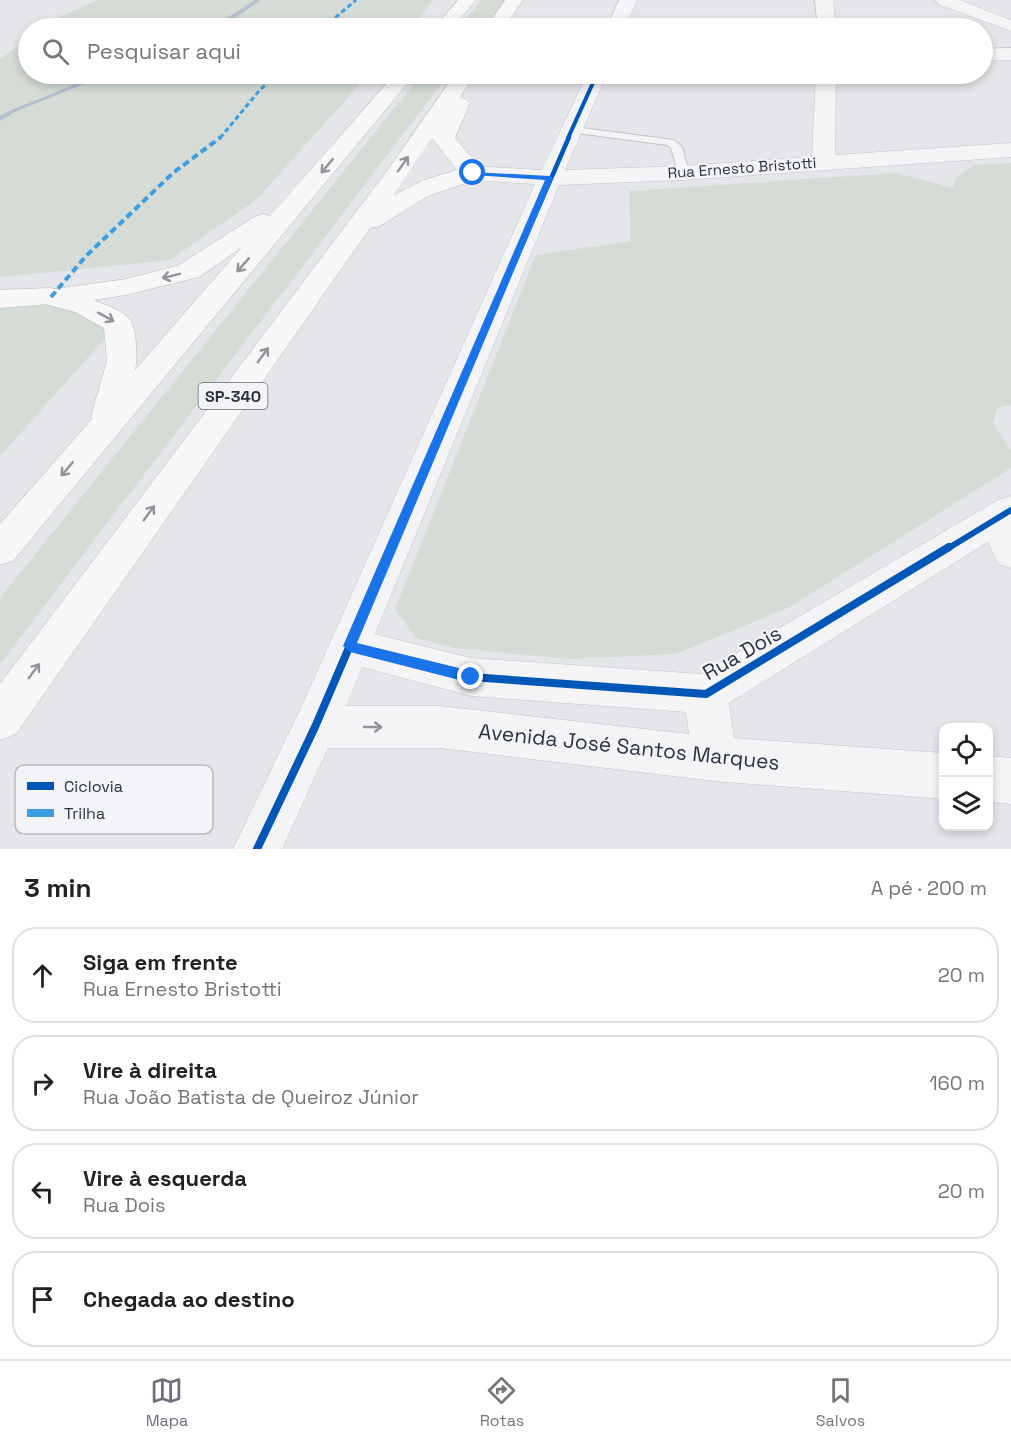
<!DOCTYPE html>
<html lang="pt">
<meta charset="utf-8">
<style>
body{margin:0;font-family:"Space Grotesk",sans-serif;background:#f2f2f2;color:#222}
.controls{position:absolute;right:18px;bottom:18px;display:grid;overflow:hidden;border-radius:12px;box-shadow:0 3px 9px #0003}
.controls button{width:54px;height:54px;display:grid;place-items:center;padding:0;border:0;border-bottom:2px solid #e0e0e0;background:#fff;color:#222;font:30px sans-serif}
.stop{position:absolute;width:18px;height:18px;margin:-14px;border:4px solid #1a73e8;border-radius:50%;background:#fff}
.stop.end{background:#1a73e8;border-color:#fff;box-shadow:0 2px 6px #0008}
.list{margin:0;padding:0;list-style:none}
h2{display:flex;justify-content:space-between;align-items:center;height:78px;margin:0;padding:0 24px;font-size:26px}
h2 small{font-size:20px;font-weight:400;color:#767676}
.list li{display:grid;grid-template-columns:39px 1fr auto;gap:18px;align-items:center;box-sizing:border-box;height:96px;margin:0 12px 12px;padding:0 12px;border:2px solid #e0e0e0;border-radius:24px}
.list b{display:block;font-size:22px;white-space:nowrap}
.list p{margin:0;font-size:20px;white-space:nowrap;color:#767676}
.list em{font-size:20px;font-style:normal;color:#767676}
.icon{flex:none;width:33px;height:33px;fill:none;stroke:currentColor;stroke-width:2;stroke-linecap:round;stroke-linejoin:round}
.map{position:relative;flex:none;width:1011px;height:849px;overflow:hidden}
.search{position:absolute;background:#fff;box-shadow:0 3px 9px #0003;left:18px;right:18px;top:18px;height:66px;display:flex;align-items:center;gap:15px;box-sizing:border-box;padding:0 21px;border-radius:33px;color:#767676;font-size:22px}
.sheet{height:510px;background:#fff}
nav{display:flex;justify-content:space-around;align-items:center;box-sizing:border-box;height:84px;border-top:2px solid #e0e0e0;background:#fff;font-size:16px;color:#767676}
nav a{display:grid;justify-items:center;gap:3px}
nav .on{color:#6d707c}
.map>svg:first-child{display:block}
.green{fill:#d4dcd5}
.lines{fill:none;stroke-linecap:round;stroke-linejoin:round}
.stream{fill:#b6bfd0;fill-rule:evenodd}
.lane-casing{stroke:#c3c4c7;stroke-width:2}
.street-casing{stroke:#c3c4c7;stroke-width:1}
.secondary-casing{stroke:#c3c4c7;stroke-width:1}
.highway-casing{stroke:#b7b9bd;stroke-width:1}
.lane{fill:#f4f4f6;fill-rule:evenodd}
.street{fill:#f4f4f6;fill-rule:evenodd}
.secondary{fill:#f7f7f8;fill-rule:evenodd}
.highway{fill:#f7f7f8;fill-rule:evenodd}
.quiet-far1{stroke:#3d9de3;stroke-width:3;stroke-dasharray:5 3;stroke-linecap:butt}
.quiet{stroke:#3d9de3;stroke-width:4;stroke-dasharray:7 4;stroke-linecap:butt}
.cycleway-far3-casing{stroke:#f3f4f8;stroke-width:6}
.cycleway-far2-casing{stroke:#f3f4f8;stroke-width:8}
.cycleway-far1-casing{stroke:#f3f4f8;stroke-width:10}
.cycleway-casing{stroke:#f3f4f8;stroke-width:11}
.cycleway-far3{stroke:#0057b8;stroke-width:4}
.cycleway-far2{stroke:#0057b8;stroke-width:4.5}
.cycleway-far1{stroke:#0057b8;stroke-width:6}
.cycleway{stroke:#0057b8;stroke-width:8}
.oneway{stroke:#92949c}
.oneway2{stroke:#90929c}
.route{fill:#1a73e8}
.labels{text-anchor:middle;stroke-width:4.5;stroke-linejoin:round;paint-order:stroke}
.far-street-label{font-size:15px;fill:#2d3141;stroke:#f3f4f8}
.shield{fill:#f3f4f8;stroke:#686c78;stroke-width:1.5}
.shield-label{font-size:16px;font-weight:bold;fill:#2d3141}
.near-street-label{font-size:21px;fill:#2d3141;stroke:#f3f4f8}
.key{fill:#f3f4f8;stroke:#b8bac1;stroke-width:1.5}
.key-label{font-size:16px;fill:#2d3141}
</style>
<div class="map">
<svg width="1011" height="849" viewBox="0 0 1011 849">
<rect width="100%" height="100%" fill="#e4e6e9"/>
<!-- green -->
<path class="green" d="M98,0h336l-25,28h-365l16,-11z
M482,0h23l-22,28h-24z
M28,39v35h341l-112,125 -87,61 -170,17v-218z
M422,74h27l-449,590v-66z
M1011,163v242l-14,3 -4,16 18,26v18l-221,139 -115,47 -106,5 -115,-11 -38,-10 -21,-29 141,-354 95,-14 -2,-50 267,-18 57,15 3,-11 18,-12z
M51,297l67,27 -118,132v-157z"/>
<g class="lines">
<!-- stream -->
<path class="stream" d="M255,0h5c-11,9 -40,30 -54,28l24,-12z
M101,74h7l-93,38 -15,9v-5l11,-6z"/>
<!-- lane casing -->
<g class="lane-casing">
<path id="lane" d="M574,127l100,13 8,7 7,26 -6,4 -4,-1 -8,-28 -4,-3 -97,-13 -2,-2z"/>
</g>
<!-- street casing -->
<g class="street-casing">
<path id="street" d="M619,0h18l-12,28h-18z
M815,0h18l3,28h-18z
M935,0h25l51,20v11l-73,-27z
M1011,48v12l-29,1v-12z
M587,74h20l-42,96 118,-4 129,-9 4,-83h20l-1,81 176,-12v14l-328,23 -124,5 -184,449 96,24 230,16 297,-174 13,-4v72l-13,-4 -10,-22 -259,161 5,35 210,15v46l-230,-18 -274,-33h-112l-46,101h-49l66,-137 236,-528 -62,-4 -8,-2 -4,-5 4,-5 8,-2 69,4zM362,667l109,29 215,16 3,22 -249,-28h-94z
M988,756l23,2v46l-23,-2z"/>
</g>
<!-- secondary casing -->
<g class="secondary-casing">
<path id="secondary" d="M51,288l10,3 4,6 -4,6 -61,5v-18z"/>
</g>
<!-- highway casing -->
<g class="highway-casing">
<path id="highway" d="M458,0h18l-24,28h-18z
M505,0h18l-19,28h-18z
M395,74h20l-402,487 -13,4v-41l92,-105 -1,-3 16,-55 -3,-33 -29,-16 -34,-9 -4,-6 4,-6 85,-12 53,-14 75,-48 9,-3 7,2zM242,247l-107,123c3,-10 2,-44 -6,-52 -8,-8 -24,-13 -35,-18l32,-5 73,-18z
M455,74h20l-15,23 6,2 4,4 -15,35 30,35 -4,5 -53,18 -48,30 -10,2 -354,506 -16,6v-56l387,-513zM432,138l25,32 -33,10 -30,15z"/>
</g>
<!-- lane -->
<use href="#lane" class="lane"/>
<!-- street -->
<use href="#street" class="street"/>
<!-- secondary -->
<use href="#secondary" class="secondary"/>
<!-- highway -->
<use href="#highway" class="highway"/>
<!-- quiet-far1 -->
<path class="quiet-far1" d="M323,28l33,-28
M220,138l39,-47 18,-17"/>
<!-- quiet -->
<path class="quiet" d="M51,297l35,-41 87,-83 48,-36"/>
<!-- cycleway-far3 casing -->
<g class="cycleway-far3-casing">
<path id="cycleway-far3" d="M568,138l29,-64"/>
</g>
<!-- cycleway-far2 casing -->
<g class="cycleway-far2-casing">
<path id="cycleway-far2" d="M491,317l78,-180"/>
</g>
<!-- cycleway-far1 casing -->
<g class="cycleway-far1-casing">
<path id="cycleway-far1" d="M391,549l100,-234
M947,549l64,-39"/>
</g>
<!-- cycleway casing -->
<g class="cycleway-casing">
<path id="cycleway" d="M350,646l121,31 235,17 243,-147
M257,849l58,-122 77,-180"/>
</g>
<!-- cycleway-far3 -->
<use href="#cycleway-far3" class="cycleway-far3"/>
<!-- cycleway-far2 -->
<use href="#cycleway-far2" class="cycleway-far2"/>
<!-- cycleway-far1 -->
<use href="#cycleway-far1" class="cycleway-far1"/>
<!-- cycleway -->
<use href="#cycleway" class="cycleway"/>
</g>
<!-- one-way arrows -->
<defs><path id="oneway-shaft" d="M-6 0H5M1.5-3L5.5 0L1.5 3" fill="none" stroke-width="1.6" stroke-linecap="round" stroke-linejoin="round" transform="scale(1.5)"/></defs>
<g class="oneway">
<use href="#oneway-shaft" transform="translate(403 164) rotate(-55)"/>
<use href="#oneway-shaft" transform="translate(327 166) rotate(130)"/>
<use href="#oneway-shaft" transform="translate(243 265) rotate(131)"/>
<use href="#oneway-shaft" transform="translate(171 276) rotate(166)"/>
<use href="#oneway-shaft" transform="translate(106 317) rotate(29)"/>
<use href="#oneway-shaft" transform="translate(263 355) rotate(-54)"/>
<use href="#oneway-shaft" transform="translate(67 469) rotate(130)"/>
<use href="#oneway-shaft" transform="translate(149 513) rotate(-54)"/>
<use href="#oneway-shaft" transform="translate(34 671) rotate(-54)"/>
</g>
<use class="oneway2" href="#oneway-shaft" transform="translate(373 727)"/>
<!-- route -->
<path class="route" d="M471,172l79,4 3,2 -196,465 114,28 6,6 -6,6 -121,-31 -7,-6 202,-466 -72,-5z"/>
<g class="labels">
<!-- far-street labels -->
<g class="far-street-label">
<text transform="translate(742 168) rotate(-4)" y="5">Rua Ernesto Bristotti</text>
</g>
<!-- shield labels -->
<rect class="shield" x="198.5" y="383" width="69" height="26" rx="4.5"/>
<g class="shield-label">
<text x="233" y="402">SP-340</text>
</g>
<!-- near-street labels -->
<g class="near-street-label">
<text transform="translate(742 653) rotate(-30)" y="7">Rua Dois</text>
<text transform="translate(629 747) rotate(6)" y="7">Avenida José Santos Marques</text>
</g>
</g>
<!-- legend -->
<rect x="15" y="765" width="198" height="69" rx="9" class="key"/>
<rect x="27" y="782" width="27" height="8" fill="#0057b8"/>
<rect x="27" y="809" width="27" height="8" fill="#3d9de3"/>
<g class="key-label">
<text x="64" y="792">Ciclovia</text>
<text x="64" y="819">Trilha</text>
</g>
</svg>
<div class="controls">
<button><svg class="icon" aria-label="locate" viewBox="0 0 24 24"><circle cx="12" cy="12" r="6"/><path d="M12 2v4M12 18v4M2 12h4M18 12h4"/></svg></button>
<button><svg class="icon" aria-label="layers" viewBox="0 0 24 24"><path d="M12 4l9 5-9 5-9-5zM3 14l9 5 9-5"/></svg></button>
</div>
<div class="stop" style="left:473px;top:173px"></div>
<div class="stop end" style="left:471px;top:677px"></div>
<div class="search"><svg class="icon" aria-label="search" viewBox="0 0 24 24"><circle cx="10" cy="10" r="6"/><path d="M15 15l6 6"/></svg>Pesquisar aqui</div>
</div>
<section class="sheet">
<h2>3 min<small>A pé · 200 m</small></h2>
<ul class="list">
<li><svg class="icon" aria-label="ahead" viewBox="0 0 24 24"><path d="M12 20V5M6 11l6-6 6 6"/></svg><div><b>Siga em frente</b><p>Rua Ernesto Bristotti</p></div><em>20 m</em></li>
<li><svg class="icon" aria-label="right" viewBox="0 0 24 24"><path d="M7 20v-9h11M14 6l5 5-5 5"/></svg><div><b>Vire à direita</b><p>Rua João Batista de Queiroz Júnior</p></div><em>160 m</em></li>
<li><svg class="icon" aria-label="left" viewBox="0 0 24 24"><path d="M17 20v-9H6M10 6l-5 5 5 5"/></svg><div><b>Vire à esquerda</b><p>Rua Dois</p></div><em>20 m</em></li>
<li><svg class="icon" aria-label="arrive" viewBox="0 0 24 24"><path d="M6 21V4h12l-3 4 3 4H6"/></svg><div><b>Chegada ao destino</b></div></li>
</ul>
</section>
<nav>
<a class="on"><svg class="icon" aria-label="map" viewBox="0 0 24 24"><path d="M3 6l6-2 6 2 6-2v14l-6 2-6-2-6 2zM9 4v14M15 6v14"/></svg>Mapa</a>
<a><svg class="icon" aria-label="directions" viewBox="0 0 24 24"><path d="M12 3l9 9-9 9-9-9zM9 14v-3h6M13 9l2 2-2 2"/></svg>Rotas</a>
<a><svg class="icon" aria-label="saved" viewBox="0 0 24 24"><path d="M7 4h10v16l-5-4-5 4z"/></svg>Salvos</a>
</nav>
